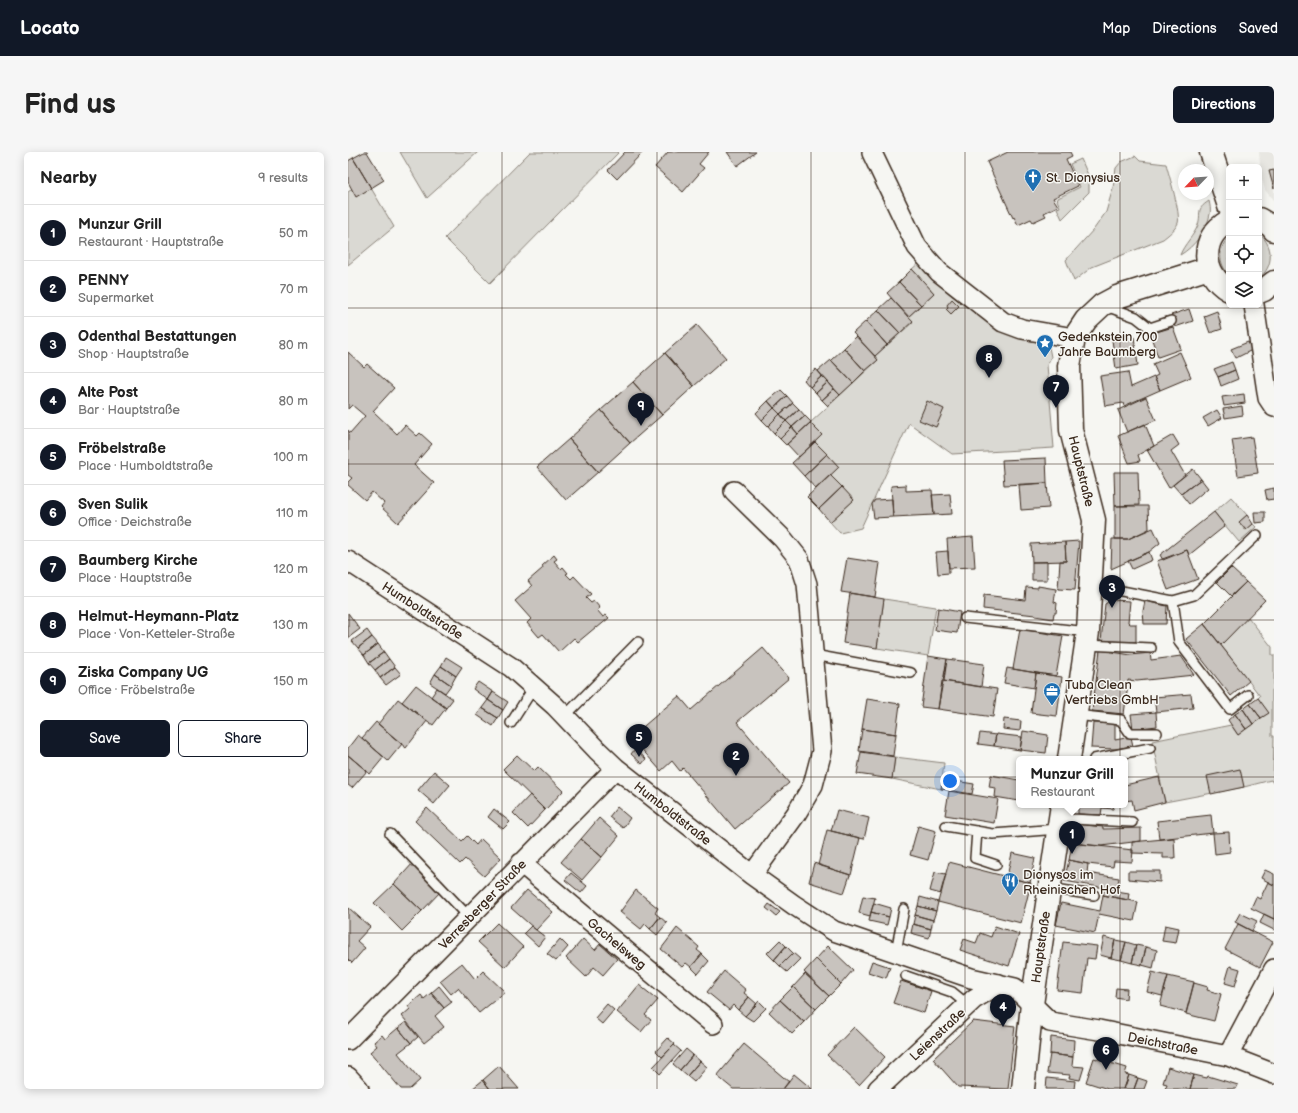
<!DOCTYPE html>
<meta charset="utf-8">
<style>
body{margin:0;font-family:"Balsamiq Sans",sans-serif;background:#f6f6f6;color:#222}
.controls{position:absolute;right:12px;top:12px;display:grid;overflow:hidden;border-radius:6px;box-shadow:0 2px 10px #0003}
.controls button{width:36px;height:36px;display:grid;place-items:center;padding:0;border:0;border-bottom:1px solid #e0e0e0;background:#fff;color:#222;font:20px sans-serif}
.compass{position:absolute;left:830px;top:12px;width:36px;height:36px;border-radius:50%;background:#fff;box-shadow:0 2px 10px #0003;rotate:245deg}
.you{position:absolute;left:602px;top:629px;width:14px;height:14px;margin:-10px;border:3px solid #fff;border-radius:50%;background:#1a73e8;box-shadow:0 0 0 6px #1a73e833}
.badge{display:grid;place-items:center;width:26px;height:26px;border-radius:50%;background:#111827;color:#fff;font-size:13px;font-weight:700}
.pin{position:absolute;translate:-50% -33px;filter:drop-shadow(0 1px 2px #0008)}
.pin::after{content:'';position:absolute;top:21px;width:14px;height:12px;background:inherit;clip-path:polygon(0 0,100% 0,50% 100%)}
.popup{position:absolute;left:668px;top:604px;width:112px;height:52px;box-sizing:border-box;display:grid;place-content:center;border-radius:6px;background:#fff;filter:drop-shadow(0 1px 3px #0005);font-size:13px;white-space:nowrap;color:#767676}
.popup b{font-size:15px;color:#222}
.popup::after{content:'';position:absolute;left:50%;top:100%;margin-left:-8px;border:8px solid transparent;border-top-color:#fff}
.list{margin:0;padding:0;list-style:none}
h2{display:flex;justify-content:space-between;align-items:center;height:52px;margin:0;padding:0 16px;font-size:17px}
h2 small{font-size:13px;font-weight:400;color:#767676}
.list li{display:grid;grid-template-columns:26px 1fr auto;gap:12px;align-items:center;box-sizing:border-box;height:56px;padding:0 16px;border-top:1px solid #e0e0e0}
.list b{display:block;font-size:15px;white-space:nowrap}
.list p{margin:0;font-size:13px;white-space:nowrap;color:#767676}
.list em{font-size:13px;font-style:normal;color:#767676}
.actions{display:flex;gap:8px;padding:12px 16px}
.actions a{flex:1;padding:9px 0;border:1px solid #111827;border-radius:6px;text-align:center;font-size:14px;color:#111827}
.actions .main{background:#111827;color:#fff}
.icon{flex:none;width:22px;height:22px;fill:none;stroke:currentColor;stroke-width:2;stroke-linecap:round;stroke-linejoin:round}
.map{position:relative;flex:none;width:926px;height:937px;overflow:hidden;border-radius:6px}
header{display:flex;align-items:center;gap:24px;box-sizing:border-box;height:56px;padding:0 20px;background:#111827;color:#fff}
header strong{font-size:19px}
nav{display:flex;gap:22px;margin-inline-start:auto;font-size:14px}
.intro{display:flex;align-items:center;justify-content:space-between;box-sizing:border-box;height:96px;padding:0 24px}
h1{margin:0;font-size:28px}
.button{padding:10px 18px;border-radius:6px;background:#111827;color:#fff;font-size:14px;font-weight:700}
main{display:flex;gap:24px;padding:0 24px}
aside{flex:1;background:#fff;border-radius:6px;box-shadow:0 2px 10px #0003}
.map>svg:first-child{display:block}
.built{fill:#e8e7e2}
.green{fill:#dad9d3;stroke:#8a8278}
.building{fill:#c8c3be;stroke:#3b2a1e}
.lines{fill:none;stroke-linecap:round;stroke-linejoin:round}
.lane-casing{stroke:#3b2a1e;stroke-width:12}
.street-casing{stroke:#3b2a1e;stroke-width:22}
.secondary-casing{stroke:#3b2a1e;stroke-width:25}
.lane{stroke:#f6f6f2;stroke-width:9}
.street{stroke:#f6f6f2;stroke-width:19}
.secondary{stroke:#f6f6f2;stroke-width:22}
.grid{fill:none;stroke:#3b2a1e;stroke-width:1;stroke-opacity:0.55}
.labels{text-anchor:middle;stroke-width:3;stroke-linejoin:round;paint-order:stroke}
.poi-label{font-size:13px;fill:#3b2a1e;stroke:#f6f6f2;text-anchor:start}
.street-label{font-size:13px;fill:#3b2a1e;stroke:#f6f6f2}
</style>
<header>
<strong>Locato</strong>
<nav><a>Map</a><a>Directions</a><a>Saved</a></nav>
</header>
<div class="intro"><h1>Find us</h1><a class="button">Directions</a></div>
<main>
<aside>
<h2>Nearby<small>9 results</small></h2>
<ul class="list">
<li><span class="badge">1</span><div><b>Munzur Grill</b><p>Restaurant · Hauptstraße</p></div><em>50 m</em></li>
<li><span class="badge">2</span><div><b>PENNY</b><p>Supermarket</p></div><em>70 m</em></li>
<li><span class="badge">3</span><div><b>Odenthal Bestattungen</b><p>Shop · Hauptstraße</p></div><em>80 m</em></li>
<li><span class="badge">4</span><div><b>Alte Post</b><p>Bar · Hauptstraße</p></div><em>80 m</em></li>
<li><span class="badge">5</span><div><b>Fröbelstraße</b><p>Place · Humboldtstraße</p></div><em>100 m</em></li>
<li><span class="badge">6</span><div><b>Sven Sulik</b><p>Office · Deichstraße</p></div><em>110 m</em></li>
<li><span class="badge">7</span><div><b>Baumberg Kirche</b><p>Place · Hauptstraße</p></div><em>120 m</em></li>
<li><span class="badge">8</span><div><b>Helmut-Heymann-Platz</b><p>Place · Von-Ketteler-Straße</p></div><em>130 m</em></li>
<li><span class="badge">9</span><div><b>Ziska Company UG</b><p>Office · Fröbelstraße</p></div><em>150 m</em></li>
</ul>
<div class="actions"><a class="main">Save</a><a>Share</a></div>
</aside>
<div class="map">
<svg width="926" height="937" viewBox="0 0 926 937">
<rect width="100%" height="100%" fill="#f6f6f2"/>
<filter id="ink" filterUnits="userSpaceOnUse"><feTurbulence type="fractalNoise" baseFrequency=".025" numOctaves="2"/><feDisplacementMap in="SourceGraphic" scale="8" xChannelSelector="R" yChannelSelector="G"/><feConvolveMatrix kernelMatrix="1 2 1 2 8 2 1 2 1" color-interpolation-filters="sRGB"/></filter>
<g filter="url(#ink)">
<!-- built -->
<path class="built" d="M911,0h15v49l-9,-11 -4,-14z"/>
<!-- green -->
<path class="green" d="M52,0h78l-51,46z
M182,0h89l-129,131 -45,-45z
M787,4l5,5 26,3c3,11 15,50 12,59 -3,7 -10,12 -15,16l-71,28 -18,14 -8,-21 28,-31 12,-17 7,-24 3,-20 5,-6z
M733,7l8,18v15l-27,27 -5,-11 3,-1 -3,-7 1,-1v-1l22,-11 -10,-23z
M23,36l23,39 -46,38v-73l4,-3z
M861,49c1,4 2,9 1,13 -3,16 -16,33 -30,41 4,-11 14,-19 18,-30 4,-13 -3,-15 11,-24z
M911,82c15,11 15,33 0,44z
M881,85v38c-11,-12 -11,-27 0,-38z
M571,111c28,33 52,49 91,67 6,3 13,7 20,10 7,2 14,2 19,7l2,10 -4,8 7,83 -102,6 -43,-31 -48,105 -21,5 -10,-11 24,-22 -24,-25 9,-8 -24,-25 7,-7 -12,-12 68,-63 -3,-4 38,-34 -5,-5 26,-24 -22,-24z
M883,345l16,18 -8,7 6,8 8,-6 3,3 -17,15 -25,-30z
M536,447l52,8 -8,49 -51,-8z
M900,465l24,30v8h2v35h-2v46h2l-1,47 -2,-3 -27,7 -79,15 -13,-61 79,-16 7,10 30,-22 -10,-15 2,-2 -39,-51z
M547,605l49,6 -3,26 -49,-10z"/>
<!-- building -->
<path class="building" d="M16,0h3l17,28 -13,8 -18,-30z
M277,0h18l-26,27 -9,-9z
M320,0h41l-10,12 5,4 -21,24 -28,-25z
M379,0h29l-19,14z
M660,0h62l2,4 -6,3 12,27 -25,12 5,8 -14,7 2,3 -13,6 -2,-3 -13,6 -4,-8 -1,1 -26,-56z
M5,6l18,30 -15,9 -8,-15v-21z
M926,18v19l-5,-18z
M564,117l22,24 -13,12 -22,-23z
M551,130l22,23 -13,12 -21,-24z
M543,146l22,23 -13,12 -22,-23z
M604,147l7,7 -8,8 -5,-5 2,-2 -1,-2z
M841,157l4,12 -18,6 -4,-12z
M530,158l22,23 -13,12 -21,-24z
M869,159l5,18 -12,4 -6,-17z
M518,169l21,24 -12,11 -22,-23z
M349,173l29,33 -32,28 -29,-33z
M825,175l8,22 -23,8 -8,-23z
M508,184l22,24 -13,11 -21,-23z
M786,185l4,28 -22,4 -4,-29z
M900,190l4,8 -16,8 -5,-9z
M496,196l21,23 -12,12 -22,-23z
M0,200l16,15 3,-3 27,24 -21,23 24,23 8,-9 12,11 3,-3 12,11 -18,21 20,18 -36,40 -17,-16 3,-4 -12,-11 -7,8 -17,-15v-3l4,-4 -4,-3v-45l2,3 15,-17 -13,-11 -4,4z
M832,200l11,25 -31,13 -6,-13 4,-2 -5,-11z
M317,201l29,33 -32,29 -29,-33z
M483,208l22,23 -13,12 -22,-24z
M884,210l3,8 -17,7 -4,-8z
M468,217l6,7 -12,11 -6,-7z
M887,218l3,9 -17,7 -3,-9z
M780,220l3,15 23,-10 6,13 -36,16 -1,-3 -18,3 -5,-30z
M474,224l6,6 -12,11 -6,-6z
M285,230l29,33 -32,28 -29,-33z
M480,230l6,7 -12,11 -6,-7z
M486,237l6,6 -12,11 -6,-6z
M433,238l6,6 -13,12 -6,-7z
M896,242l1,9 -21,3 -2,-9z
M439,244l6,7 -13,11 -6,-6z
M798,245l10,23 -29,12 -9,-22z
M420,249l6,7 -12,12 -6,-7z
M579,249l17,8 -8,18 -17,-7z
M445,251l6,6 -13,12 -6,-7z
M894,254l1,9 -18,3 -2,-9z
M426,256l6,6 -12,12 -6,-6z
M451,257l6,7 -13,11 -6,-6z
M253,258l29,33 -32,29 -29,-33z
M869,258l5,8 -14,8 -5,-8z
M432,262l6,7 -12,12 -6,-7z
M457,264l6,6 -13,12 -6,-7z
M438,269l6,6 -12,12 -6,-6z
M462,271l12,12 -23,22 -12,-13z
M797,272l9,22 -16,9 2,6 -11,2 -11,-27z
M444,275l6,7 -12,11 -6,-6z
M825,283l6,10 -8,6 14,24 -16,13 -22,-38z
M904,285l6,36 -20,3 -6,-36z
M221,287l29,33 -32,28 -29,-33z
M467,290l12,12 -23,22 -12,-13z
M479,302l12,13 -23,22 -12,-13z
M698,306l1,25 -43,2 -2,-25z
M845,317l8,10 -20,15 -8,-9z
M766,320h24l1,33 -24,1z
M482,323l12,12 -23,22 -12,-12z
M853,327l7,9 -19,16 -8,-10z
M699,331l2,25 -28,2 -2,-25z
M558,333v6l26,-1 2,25 -41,2 -2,-31z
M494,335l12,13 -24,22 -11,-13z
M926,336v11l-7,1 -2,-10z
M602,342l2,20 -18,1 -2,-20z
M544,347l1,18 -19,1 -2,-14 3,-4z
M767,354h33l1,23 -21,10h-13z
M866,360l11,14 -36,29 -2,-5 -24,10 -3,-5z
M906,360h11v10l-10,1z
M899,363l6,9 -7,6 -7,-8z
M805,376l7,15 -11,9 -38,17 1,-30h16z
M625,385l2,30 -26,1 -2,-29z
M731,389l-4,49 -17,-1 2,-28h6l-1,-19z
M717,390l1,19 -34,1 -1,-18z
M839,398l11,29 -30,11 -11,-29z
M600,399l1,22 -11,1 -2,-22z
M801,400l3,8 -20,9 -4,-8z
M206,403l3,4 -3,2 7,8 2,-2 5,6 -2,1 5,5 3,-3 17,18 -5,4 5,5 3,-2 6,7 -3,2 6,7 3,-2 3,3 -12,10 -1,-1 -18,15 -4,-4 -15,14 -16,-18 -4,3 -12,-14 4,-4 -16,-18 17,-15 -4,-5 15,-13 -1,-2z
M499,406l33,5 -5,34 -34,-5z
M684,410h15v18h-15z
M883,416l15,14 -15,14 -14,-14z
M898,430l19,18 -44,45 -17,-21z
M690,434l18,3 -2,13 3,1 -1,10h-2l-1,6 -18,-3v-1l-52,-6 1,-14 41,5 1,-13 12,1z
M502,441l34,6 -7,49 -34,-5z
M763,448l19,1 -2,21 2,2h6v18l-35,-1 4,-37z
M797,449l22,5 -1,18h-22l-1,-13z
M590,456l22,4 -3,21 -22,-3z
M0,461l12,16 -12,9z
M856,472l45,57 -18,15 -45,-57z
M672,477l43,7 -7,40 -43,-7z
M19,478l5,7 -14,11 -6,-7z
M24,485l6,7 -14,11 -6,-7z
M30,492l6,8 -15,11 -5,-8z
M415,496l26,30 -52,44 52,61 -54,46 -52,-61 -3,3 -8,-10 -11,10 -30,-34 48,-41 12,14z
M752,498l31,5 19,-2 1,7 30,-4 13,19 -57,6 -9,-1v5l-32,-4z
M36,500l5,7 -14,11 -6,-7z
M580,504l19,3 -9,50 -17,-2z
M98,505l16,10 -6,9 -15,-10z
M41,507l6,8 -15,11 -5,-8z
M599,507l37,5 -3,23 -37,-6z
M93,514l15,10 -5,9 -16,-11z
M47,515l6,7 -15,11 -6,-7z
M659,516l29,5 -2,15 -30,-5z
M688,521l26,4 -5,39 -26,-3z
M87,522l16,11 -6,8 -15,-10z
M594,529l55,8 -4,28 -55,-8z
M748,529l32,4 -4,29 -32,-3z
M130,530l15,10 -5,8 -15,-11z
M68,533l30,23 -13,17 -31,-23z
M89,536l16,11 -7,9 -15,-11z
M145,540l15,10 -5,8 -15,-10z
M843,542l2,14 -37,4 -2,-15z
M910,546l11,15 -8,5 -11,-14z
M50,547l29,22 -21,27 -28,-24z
M519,547l33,5 -4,30 -34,-5z
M140,548l15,10 -5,8 -16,-10z
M902,552l11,14 -8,6 -10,-15z
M134,556l16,10 -5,8 -16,-11z
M895,557l10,15 -7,5 -11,-15z
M808,560l1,14 -24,3 -2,-15z
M887,562l11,15 -8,6 -10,-15z
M656,567l17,2 -1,10 -17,-2z
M28,570l26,22 -14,17 -26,-23z
M745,571h22v17l16,-3 2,9 -18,3 -24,-1z
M514,577l34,5 -3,22 -34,-5z
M675,579l25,4 -2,18 -26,-3z
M632,581l16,2 -2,11 -16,-2z
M648,582l26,3 -2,13 -26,-4z
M10,583l26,22 -14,17 -22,-19v-7z
M287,597l11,10 -4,5 -11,-10z
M513,600l34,5 -3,22 -35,-5z
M0,603l19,16 -15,17 -4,-3z
M169,603l17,16 4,-4 25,24 -18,19 -42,-41z
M892,617l4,18 -33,7 -4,-18z
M86,619l16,14 -16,19 -16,-14z
M643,623l28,5v21l-24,-4 1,-9 -7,-1z
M811,625l6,25 -31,8 -2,-10 -7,1v-16z
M595,627l31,5 -2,10 -31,-5z
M601,639l49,8 -4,24 -49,-8z
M182,643l15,15 -17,18 -15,-15z
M730,653h36l-1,4 -11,-1 -1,7 -23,-1z
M269,655l13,11 -7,10 -14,-11z
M79,656l35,33 5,-5 9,9 5,-6 20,19 -17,18 -19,-17 -5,5 -45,-43z
M146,657l16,13 -7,7 -15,-12z
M489,658l32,8 -5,21 -33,-8z
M863,663l2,18 -54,6 -2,-18z
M251,666l20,18 -17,21 -21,-18z
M728,672l27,3v2l38,-1v13l-40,5 -29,-3z
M570,674l18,5 -8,29 -18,-5z
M479,678l33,8 -9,37 -33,-10z
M881,680l1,20 -15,2 -2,-21z
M826,686l1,20h-12v-4l-31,-1v-11z
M233,687l21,18 -20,23 -21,-18z
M724,691l61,7 -1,12 -18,-1 -1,6 -25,-3 -19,-4z
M664,701l23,5 -5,25 -23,-6z
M721,708l19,4 -1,9 32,5 -2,12 -53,-9z
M601,710l82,21 -10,40 -83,-21z
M65,711l28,28 -19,20 -28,-27z
M466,711l36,12 -6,18 -35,-11z
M917,718l9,4v11l-13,-7z
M780,719h32v11l-32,-3z
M587,720l11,2 -5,20 -11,-3z
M223,721l16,13 -6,7 -16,-13z
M920,730l6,3v34l-23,-11 5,-11 4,2z
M46,732l28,27 -20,20 -28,-28z
M756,737l25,4 -1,7 -25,-5z
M179,738l26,22 -17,18 -25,-22z
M288,738l22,18 -3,5 5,4 -10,12 -5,-5 -4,5 -21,-17z
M755,743l35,7 -4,19 -35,-7 -4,19 -39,-8 5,-22 39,8z
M515,744l12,2 -5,18 -11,-3z
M572,745l18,5 -2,9 -18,-5z
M526,751l17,5 -2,9 -18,-5z
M421,752l11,8 -4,4 -10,-8z
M570,754l18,5 -3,9 -18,-5z
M1,756l21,19 -13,14 8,7 -13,15 -4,-4v-49z
M523,760l18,5 -2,8 -18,-4z
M892,761l17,8 -5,10 -17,-9z
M916,762l10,5v11l-14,-7z
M567,763l18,5 -2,9 -18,-5z
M312,765l7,6 -10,12 -7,-6z
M149,771l26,24 -18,20 -27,-25z
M565,772l18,5 -2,9 -18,-5z
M890,772l35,18 -13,25 -35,-18z
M817,773l14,3 -3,15 -14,-2z
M183,774l14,11 -7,9 -14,-13z
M647,774l24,8 -10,32 -49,-16 4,-11 12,4 4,-10 11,4z
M329,776l22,19 -2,3 5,4 -11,13 -5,-4 -4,4 -21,-18z
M756,785l11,3 -4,18 -11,-3z
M212,787l8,8 -12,14 -9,-7z
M235,787l12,11 5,-6 17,15 -14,16 -9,-8 -8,10 -20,-19z
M432,788l6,6 -12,14 -7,-7z
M767,788l11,2 -5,18 -10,-2z
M715,790l34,4 -2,13 -8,-1 -4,35 -26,-3z
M778,790l10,3 -4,18 -11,-3z
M788,793l10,2 -4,18 -10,-2z
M438,794l7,7 -13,13 -6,-6z
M480,794l25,24 -12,14 -25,-25z
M798,795l11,3 -4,18 -11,-3z
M445,801l7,6 -13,13 -7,-6z
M354,802l7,7 -11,13 -7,-7z
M468,807l25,25 -12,12 -25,-24z
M524,809l18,6 -4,11 -18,-6z
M114,811l13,16 8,-8 22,21 -26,21 -21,-25 -7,6 -11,-13z
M882,814l10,3 -5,17 -10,-3z
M376,819l22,19 -2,3 5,4 -11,13 -5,-5 -4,5 -22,-18z
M804,820l16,4 -6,20 -15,-4z
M457,822l24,22 -13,13 -23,-22z
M820,824l26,6 -8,31 -26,-7z
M553,829l30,10 -7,22 -31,-10z
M846,831l14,4 -1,3 14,4 -7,27 -28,-7z
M291,833l19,15 -13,15 6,5 -10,12 -24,-20z
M91,834l13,16 -8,6 -13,-15z
M445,835l23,22 -12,13 -24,-22z
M768,836l11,1 -1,10 -11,-2z
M83,841l13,15 -9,8 9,11 -20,16 -22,-27 8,-7 -2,-3 13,-11 3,4z
M401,845l8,7 -12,12 -7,-6z
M432,848l24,22 -12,12 -23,-22z
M411,849l7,7 -13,13 -8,-5z
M259,852l7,6 -12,14 -7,-6z
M625,869l42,5 -7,63 -50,-2 -25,-28z
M58,870l12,15 -7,6 -13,-15z
M506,875l31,30 -26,28 -32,-30z
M50,876l13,15 -13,10 22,27 -10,9h-9l-31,-37 7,-6 -3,-4 8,-7 3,4z
M703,885l23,3 -1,17 -23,-3z
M320,886l7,6 -13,13 -6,-6z
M396,892l45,38 -6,7h-50l-16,-13z
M326,893l7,6 -21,23 -7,-7z
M338,897l7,6 -13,15 -7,-6z
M702,902l23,3 -1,9 12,1 -4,13 -11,-2 1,-3 -23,-2z
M345,903l7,6 -13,15 -7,-6z
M746,906l33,10 -2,6 4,1 -5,14h-16l-22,-7z
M352,909l7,6 -13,15 -7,-6z
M151,914l20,23h-29l-7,-9z
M820,915l26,8 -4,14h-25l2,-5 -4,-1z
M446,922l18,15h-29z
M781,923l9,3 -4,11h-10z
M846,923l13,3 1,-2 30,9 -2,4h-46z
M699,926l28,3 -1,8h-28z
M790,926l9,3 -3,8h-10z
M135,928l7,9h-18z"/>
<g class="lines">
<!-- lane casing -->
<g class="lane-casing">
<path id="lane" d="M758,154l30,11 14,11 21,-7
M743,433l82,16 6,41 51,67 18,-14
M825,449l21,-6 63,-60
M617,466l123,14
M738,493l65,3
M466,503l97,18
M727,563l46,5 9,13h27
M217,564l73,-74
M163,571l23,-36
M746,607l56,-11
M712,665l11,2 61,3
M598,674l47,8 65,-5
M629,679l-2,27 21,7
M42,682l79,83
M701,736l45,7
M548,800l8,-43
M558,824l46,16 16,13"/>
</g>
<!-- street casing -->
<g class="street-casing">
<path id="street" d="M524,1l45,94 22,25 64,50 19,7 52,9
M906,153l14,93 6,9
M386,339l49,48 16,20 8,25 15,167 -9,34 -17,29 -44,61
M0,409l163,106 44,39 42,44 19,18 136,107 42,30 40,26 137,47 44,10 35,34 49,8 129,26 46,18
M173,711l192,161
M0,888l268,-272
M880,904l46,-87
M0,925l11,12
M530,937l96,-90 25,-15"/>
</g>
<!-- secondary casing -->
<g class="secondary-casing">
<path id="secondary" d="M863,0l18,54
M911,67l12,7 3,4
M881,69c-30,16 -28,53 0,69
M911,140l5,-2 10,-8
M721,607l19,-127 6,-112 -23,-90 -2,-64 5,-28 12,-18 16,-15 15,-8 92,-29
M675,937l9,-85 30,-199"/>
</g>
<!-- lane -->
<use href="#lane" class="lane"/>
<!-- street -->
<use href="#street" class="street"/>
<!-- secondary -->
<use href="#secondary" class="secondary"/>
</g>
</g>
<!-- grid -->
<path class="grid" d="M154,0v937M309,0v937M463,0v937M617,0v937M772,0v937M0,156h926M0,312h926M0,468h926M0,625h926M0,781h926"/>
<!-- icons -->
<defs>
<g id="church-pin" transform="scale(0.9)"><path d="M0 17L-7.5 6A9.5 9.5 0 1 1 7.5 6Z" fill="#1f6fb2" stroke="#f6f6f2"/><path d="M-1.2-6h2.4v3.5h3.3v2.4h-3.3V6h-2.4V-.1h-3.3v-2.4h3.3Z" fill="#fff"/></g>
<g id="sight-pin" transform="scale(0.9)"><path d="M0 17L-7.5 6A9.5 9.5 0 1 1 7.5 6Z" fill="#1f6fb2" stroke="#f6f6f2"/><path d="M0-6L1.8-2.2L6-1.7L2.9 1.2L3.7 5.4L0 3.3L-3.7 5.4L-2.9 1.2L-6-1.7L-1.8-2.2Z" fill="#fff"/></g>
<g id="office-pin" transform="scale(0.9)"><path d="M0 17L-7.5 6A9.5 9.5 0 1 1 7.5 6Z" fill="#1f6fb2" stroke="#f6f6f2"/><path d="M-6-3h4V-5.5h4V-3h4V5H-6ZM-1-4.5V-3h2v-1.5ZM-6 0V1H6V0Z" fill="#fff"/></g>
<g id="restaurant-pin" transform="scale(0.9)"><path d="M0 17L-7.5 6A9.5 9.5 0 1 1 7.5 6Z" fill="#1f6fb2" stroke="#f6f6f2"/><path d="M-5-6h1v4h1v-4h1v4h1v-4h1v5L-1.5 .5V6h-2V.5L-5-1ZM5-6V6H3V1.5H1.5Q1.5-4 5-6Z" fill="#fff"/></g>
</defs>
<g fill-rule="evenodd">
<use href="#church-pin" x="685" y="25"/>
<use href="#sight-pin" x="697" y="191"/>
<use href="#office-pin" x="704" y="539"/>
<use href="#restaurant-pin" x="662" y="729"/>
</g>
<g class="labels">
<!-- poi labels -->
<g class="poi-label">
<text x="698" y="30">St. Dionysius</text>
<text x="710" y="189">Gedenkstein 700<tspan x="710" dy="15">Jahre Baumberg</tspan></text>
<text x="717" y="537">Tuba Clean<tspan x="717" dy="15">Vertriebs GmbH</tspan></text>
<text x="675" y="727">Dionysos im<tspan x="675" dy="15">Rheinischen Hof</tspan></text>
</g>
<!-- street labels -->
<g class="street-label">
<text transform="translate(734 319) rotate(76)" y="5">Hauptstraße</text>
<text transform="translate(75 458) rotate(33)" y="5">Humboldtstraße</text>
<text transform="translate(325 661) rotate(38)" y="5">Humboldtstraße</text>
<text transform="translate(134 752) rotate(-46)" y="5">Verresberger Straße</text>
<text transform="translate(269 791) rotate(40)" y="5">Gachelsweg</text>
<text transform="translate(692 795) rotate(-82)" y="5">Hauptstraße</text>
<text transform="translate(589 882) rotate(-43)" y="5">Leienstraße</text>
<text transform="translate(815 891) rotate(11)" y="5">Deichstraße</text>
</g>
</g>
</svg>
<div class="controls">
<button>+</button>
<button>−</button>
<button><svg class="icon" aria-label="locate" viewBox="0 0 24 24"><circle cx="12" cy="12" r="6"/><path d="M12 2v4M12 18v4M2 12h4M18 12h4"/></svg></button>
<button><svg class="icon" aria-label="layers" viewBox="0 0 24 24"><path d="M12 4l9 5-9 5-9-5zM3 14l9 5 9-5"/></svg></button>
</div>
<svg class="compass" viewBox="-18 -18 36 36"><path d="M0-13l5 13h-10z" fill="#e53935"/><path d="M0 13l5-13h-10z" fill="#767676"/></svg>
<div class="you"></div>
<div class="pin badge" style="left:724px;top:702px">1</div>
<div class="popup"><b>Munzur Grill</b>Restaurant</div>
<div class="pin badge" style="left:388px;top:624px">2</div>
<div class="pin badge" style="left:764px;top:456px">3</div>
<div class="pin badge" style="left:655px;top:875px">4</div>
<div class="pin badge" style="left:291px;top:605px">5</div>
<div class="pin badge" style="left:758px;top:918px">6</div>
<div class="pin badge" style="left:708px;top:256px">7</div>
<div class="pin badge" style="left:641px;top:226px">8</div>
<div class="pin badge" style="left:293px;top:274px">9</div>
</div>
</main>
